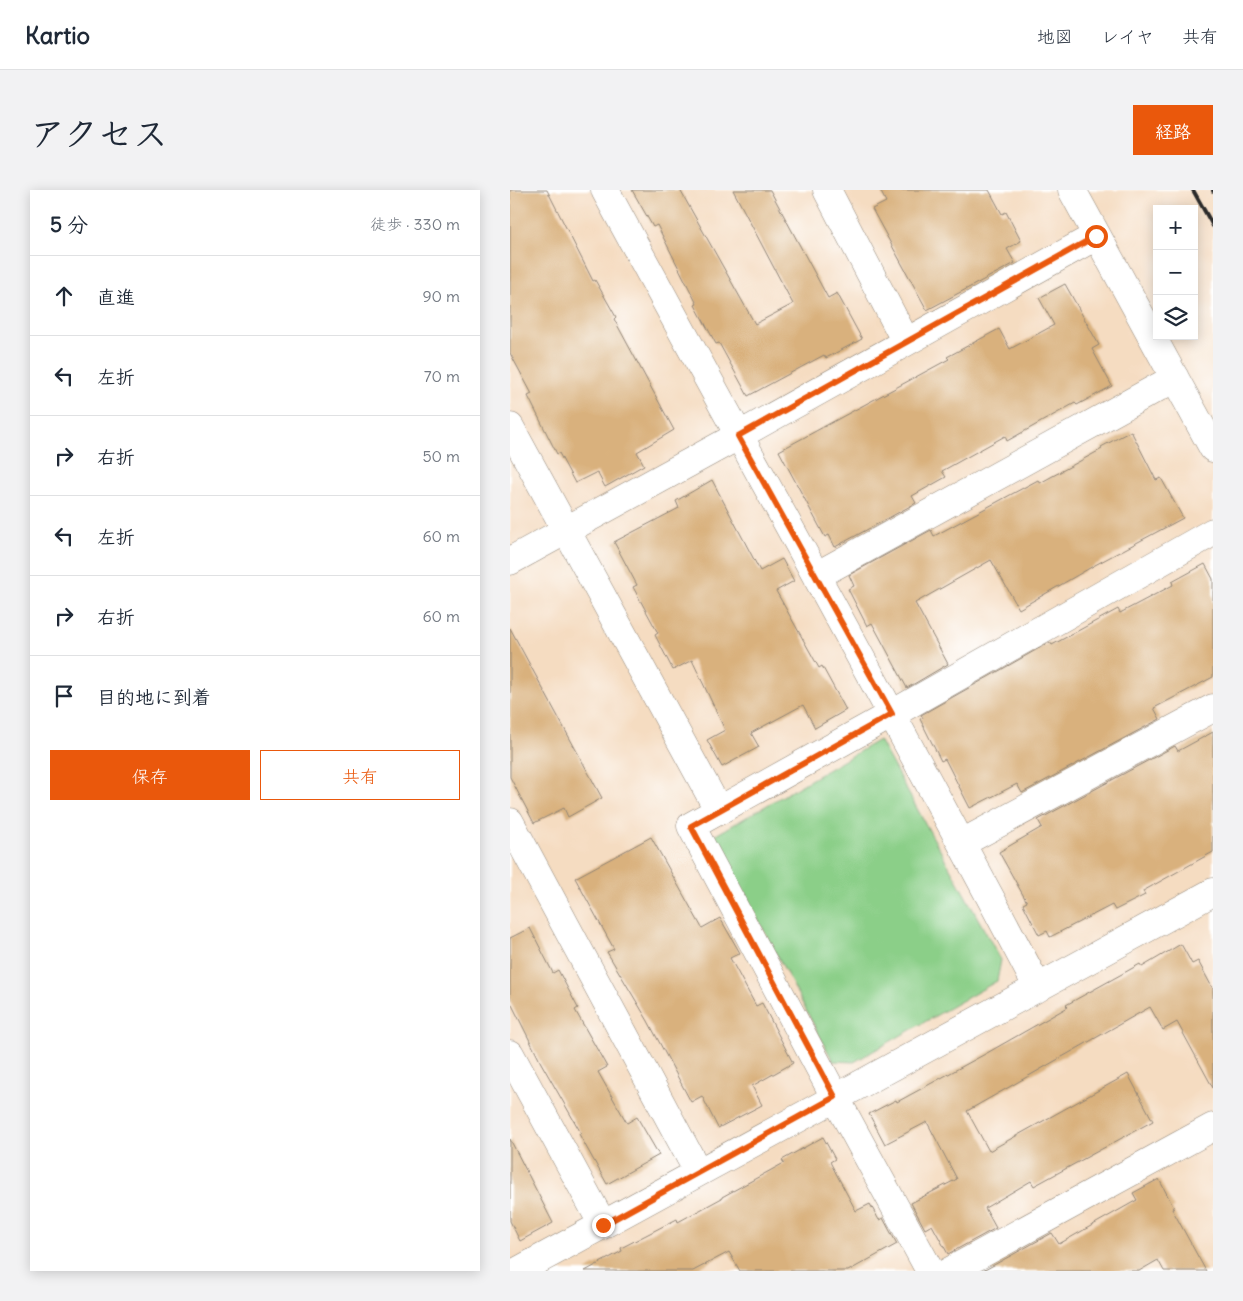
<!DOCTYPE html>
<html lang="ja">
<meta charset="utf-8">
<style>
body{margin:0;font-family:Delius,"Klee One",sans-serif;background:#f2f2f3;color:#1f2937}
.controls{position:absolute;right:15px;top:15px;display:grid;overflow:hidden;border-radius:0px;box-shadow:0 2px 12px #0003}
.controls button{width:45px;height:45px;display:grid;place-items:center;padding:0;border:0;border-bottom:1px solid #e0e1e3;background:#fff;color:#1f2937;font:25px sans-serif}
.stop{position:absolute;width:15px;height:15px;margin:-11px;border:4px solid #ea580c;border-radius:50%;background:#fff}
.stop.end{background:#ea580c;border-color:#fff;box-shadow:0 1px 5px #0008}
.list{margin:0;padding:0;list-style:none}
h2{display:flex;justify-content:space-between;align-items:center;height:65px;margin:0;padding:0 20px;font-size:21px}
h2 small{font-size:16px;font-weight:400;color:#747a83}
.list li{display:grid;grid-template-columns:32px 1fr auto;gap:15px;align-items:center;box-sizing:border-box;height:80px;padding:0 20px;border-top:1px solid #e0e1e3}
.list b{display:block;font-size:19px;white-space:nowrap}
.list em{font-size:16px;font-style:normal;color:#747a83}
.actions{display:flex;gap:10px;padding:15px 20px}
.actions a{flex:1;padding:11px 0;border:1px solid #ea580c;border-radius:0px;text-align:center;font-size:18px;color:#ea580c}
.actions .main{background:#ea580c;color:#fff}
.icon{flex:none;width:28px;height:28px;fill:none;stroke:currentColor;stroke-width:2;stroke-linecap:round;stroke-linejoin:round}
.map{position:relative;flex:none;width:703px;height:1081px;overflow:hidden;border-radius:0px}
header{display:flex;align-items:center;gap:30px;box-sizing:border-box;height:70px;padding:0 25px;background:#fff;border-bottom:1px solid #e0e1e3}
header strong{font-size:24px}
nav{display:flex;gap:28px;margin-inline-start:auto;font-size:18px}
.intro{display:flex;align-items:center;justify-content:space-between;box-sizing:border-box;height:120px;padding:0 30px}
h1{margin:0;font-size:35px}
.button{padding:12px 22px;border-radius:0px;background:#ea580c;color:#fff;font-size:18px;font-weight:700}
main{display:flex;gap:30px;padding:0 30px}
aside{flex:1;background:#fff;border-radius:0px;box-shadow:0 2px 12px #0003}
.map>svg:first-child{display:block}
.green{fill:#8bcf88;stroke:#5b7d5a}
.building{fill:#d9b17d}
.lines{fill:none;stroke-linecap:round;stroke-linejoin:round}
.minor-casing{stroke:#908476;stroke-width:29}
.minor{stroke:#fff;stroke-width:28}
.rail{stroke:#2b2b2b;stroke-width:4}
.route{stroke:#ea580c;stroke-width:6}
</style>
<header>
<strong>Kartio</strong>
<nav><a>地図</a><a>レイヤ</a><a>共有</a></nav>
</header>
<div class="intro"><h1>アクセス</h1><a class="button">経路</a></div>
<main>
<aside>
<h2>5 分<small>徒歩 · 330 m</small></h2>
<ul class="list">
<li><svg class="icon" aria-label="ahead" viewBox="0 0 24 24"><path d="M12 20V5M6 11l6-6 6 6"/></svg><div><b>直進</b></div><em>90 m</em></li>
<li><svg class="icon" aria-label="left" viewBox="0 0 24 24"><path d="M17 20v-9H6M10 6l-5 5 5 5"/></svg><div><b>左折</b></div><em>70 m</em></li>
<li><svg class="icon" aria-label="right" viewBox="0 0 24 24"><path d="M7 20v-9h11M14 6l5 5-5 5"/></svg><div><b>右折</b></div><em>50 m</em></li>
<li><svg class="icon" aria-label="left" viewBox="0 0 24 24"><path d="M17 20v-9H6M10 6l-5 5 5 5"/></svg><div><b>左折</b></div><em>60 m</em></li>
<li><svg class="icon" aria-label="right" viewBox="0 0 24 24"><path d="M7 20v-9h11M14 6l5 5-5 5"/></svg><div><b>右折</b></div><em>60 m</em></li>
<li><svg class="icon" aria-label="arrive" viewBox="0 0 24 24"><path d="M6 21V4h12l-3 4 3 4H6"/></svg><div><b>目的地に到着</b></div></li>
</ul>
<div class="actions"><a class="main">保存</a><a>共有</a></div>
</aside>
<div class="map">
<svg width="703" height="1081" viewBox="0 0 703 1081">
<rect width="100%" height="100%" fill="#fff"/>
<filter id="ink" filterUnits="userSpaceOnUse"><feTurbulence type="fractalNoise" baseFrequency=".02" numOctaves="2"/><feDisplacementMap in="SourceGraphic" scale="10" xChannelSelector="R" yChannelSelector="G"/><feConvolveMatrix kernelMatrix="1 2 1 2 8 2 1 2 1" color-interpolation-filters="sRGB"/></filter>
<filter id="wash" filterUnits="userSpaceOnUse"><feTurbulence type="fractalNoise" baseFrequency=".0096" numOctaves="4" result="noise"/><feDisplacementMap in="SourceGraphic" scale="20" xChannelSelector="R" yChannelSelector="G"/><feGaussianBlur stdDeviation="1.12" result="paint"/><feColorMatrix in="noise" values="0 0 0 0 0 0 0 0 0 0 0 0 0 0 0 0 0 1.4 0 .05"/><feComposite in="paint" operator="in"/></filter>
<g filter="url(#wash)">
<rect width="100%" height="100%" fill="#f5dcc1"/>
<!-- green -->
<path class="green" d="M369,550l122,220 -4,21 -143,81 -21,-1 -119,-225z"/>
<g id="blocks">
<!-- building -->
<path class="building" d="M0,0h37l46,91 2,-1 21,37 -2,2 60,111 -37,22 7,13 -39,22 -8,-15 -22,11 -16,-30 -2,1 -29,-58 4,-2 -22,-41z
M122,0h48l75,134 38,-20 -60,-114h37l58,108 9,-5 25,46 -36,19 -2,-3 -76,41 -29,-53 -3,1 -21,-39 2,-1 -40,-79 -4,2z
M370,0h109l13,24 4,-2 15,29 -14,8 8,14 -88,47 -55,-101 14,-7z
M555,94l34,61 -7,4 20,37 -35,19 -2,-2 -68,38 -2,-5 -63,35 4,6 -34,19 4,7 -81,44 -6,-12 -4,2 -46,-86 170,-92 -2,-2 52,-28 11,20 44,-24 -15,-27z
M621,241l25,49 5,-2 22,40 -88,47 -76,44 -28,-49 -76,43 33,61 -41,24 -35,-65 -5,3 -19,-37 6,-3 -5,-11 82,-45 3,6 104,-56 2,3 62,-34 -1,-2z
M202,290l48,91 22,-12 12,22 -18,10 43,77 3,-2 24,44 -31,18 -12,-23 -52,28 8,14 -37,20 -15,-27 18,-10 -33,-70 -19,10 -18,-35 3,-2 -25,-46 4,-2 -23,-43 65,-34 -3,-7z
M695,374l8,15v98l-59,31 6,11 -138,74 -5,-9 -47,24 -25,-49 -4,2 -21,-42 3,-1 -2,-3 129,-73 2,3 66,-36 2,4 53,-28 -1,-3z
M0,438l92,170 -34,19 -4,-9 -30,15 -24,-46z
M703,542v120l-70,39 2,4 -30,15 -3,-5 -62,32 -3,-6 -8,4 -16,-31 4,-2 -28,-50 43,-25 -4,-7 137,-74 3,5z
M141,647l51,91 18,-10 20,35 -10,5 26,48 6,-3 31,60 -41,23 10,19 -44,23 -16,-32 -11,6 -43,-81 -41,-69 7,-3 -39,-71z
M20,738l23,45 5,-3 20,38 -3,2 32,57 -9,5 29,51 10,-6 22,38 -52,29 -28,-50 2,-1 -40,-70 -31,-62v-63z
M671,754l11,20 6,-3 15,28v99l-36,-66 -14,8 -13,-23 -183,104 22,40 139,-77 25,47 -119,65 -3,-5 -46,27 11,20 -48,26 -16,-29 -7,4 -14,-26 46,-24 -30,-57 -42,22 -16,-30 27,-14 1,2 90,-49 81,-46 -2,-2 74,-41 2,3z
M313,947l12,22 -5,3 26,49 14,-7 9,16 4,-2 14,26 -49,27h-108l-11,-19 -36,19h-108l37,-20 -1,-3 56,-29 1,3 44,-24v-1l62,-34 -2,-3z
M0,949l43,84 -33,18 -10,-20z
M649,989l15,29 -2,1 34,62h-42l-6,-11 -19,11h-156l69,-38 7,11 78,-44 -4,-7z"/>
</g>
</g>
<g filter="url(#ink)">
<use href="#blocks" fill-opacity="0" stroke="#908476" stroke-width="1"/>
<g class="lines">
<!-- minor casing -->
<g class="minor-casing">
<path id="minor" d="M95,0c144,266 293,530 433,798
M317,0l79,152
M562,0l141,258
M0,237l209,384
M0,371l228,-125 358,-200
M306,386l359,-198
M0,632l188,350
M452,653l251,-135
M0,864l93,171
M8,1081l695,-379
M420,1081l-95,-174 -144,-271 201,-112 321,-182
M440,1081l263,-144"/>
</g>
<!-- minor -->
<use href="#minor" class="minor"/>
<!-- rail -->
<path class="rail" d="M683,0l20,36
M703,0v1"/>
</g>
</g>
<g class="lines" filter="url(#ink)">
<!-- route -->
<path class="route" d="M93,1035l232,-128 -144,-271 201,-112 -154,-278 358,-200"/>
</g>
</svg>
<div class="controls">
<button>+</button>
<button>−</button>
<button><svg class="icon" aria-label="layers" viewBox="0 0 24 24"><path d="M12 4l9 5-9 5-9-5zM3 14l9 5 9-5"/></svg></button>
</div>
<div class="stop" style="left:586px;top:46px"></div>
<div class="stop end" style="left:93px;top:1035px"></div>
</div>
</main>
